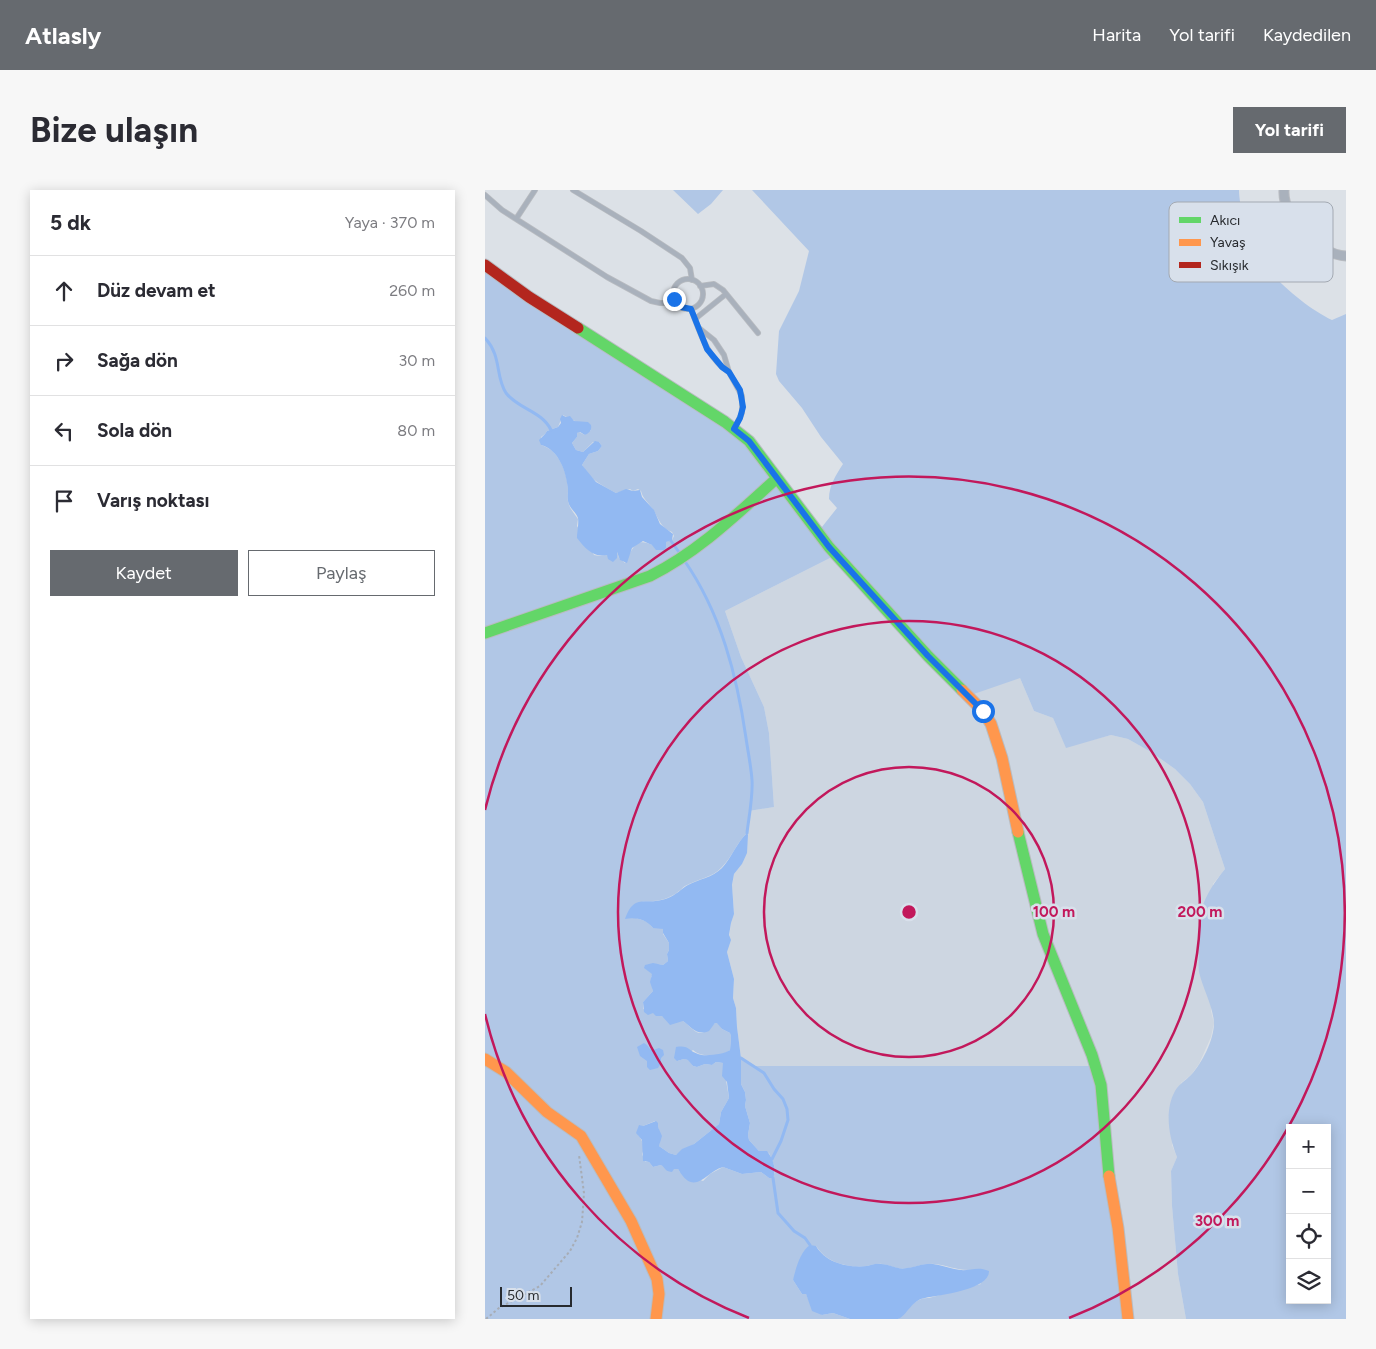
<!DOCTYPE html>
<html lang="tr">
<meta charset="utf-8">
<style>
body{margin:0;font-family:Figtree,sans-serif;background:#f7f7f7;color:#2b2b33}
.controls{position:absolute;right:15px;bottom:15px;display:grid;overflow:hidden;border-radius:0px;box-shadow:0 2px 12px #0003}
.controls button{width:45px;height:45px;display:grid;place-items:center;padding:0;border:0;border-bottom:1px solid #e1e1e2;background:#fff;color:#2b2b33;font:25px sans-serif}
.scale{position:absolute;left:15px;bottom:12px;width:72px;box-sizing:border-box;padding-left:5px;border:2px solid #272a2e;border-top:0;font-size:14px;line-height:18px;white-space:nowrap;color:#272a2e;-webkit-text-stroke:4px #d8e0eb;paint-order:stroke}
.stop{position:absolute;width:15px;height:15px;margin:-11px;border:4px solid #1a73e8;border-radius:50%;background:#fff}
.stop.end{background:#1a73e8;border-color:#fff;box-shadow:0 1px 5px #0008}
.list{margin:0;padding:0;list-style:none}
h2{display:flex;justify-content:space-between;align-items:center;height:65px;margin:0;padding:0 20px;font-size:21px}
h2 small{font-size:16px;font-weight:400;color:#7c7c81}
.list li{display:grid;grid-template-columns:32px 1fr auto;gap:15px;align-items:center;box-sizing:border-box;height:70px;padding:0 20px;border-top:1px solid #e1e1e2}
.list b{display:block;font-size:19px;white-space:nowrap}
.list em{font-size:16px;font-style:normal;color:#7c7c81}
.actions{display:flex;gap:10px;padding:15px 20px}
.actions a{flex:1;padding:11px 0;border:1px solid #666a6f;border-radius:0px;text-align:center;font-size:18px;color:#666a6f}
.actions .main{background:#666a6f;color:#fff}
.icon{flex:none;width:28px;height:28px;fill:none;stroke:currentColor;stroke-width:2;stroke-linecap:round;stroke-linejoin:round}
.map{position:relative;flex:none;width:861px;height:1129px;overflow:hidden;border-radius:0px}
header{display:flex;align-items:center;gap:30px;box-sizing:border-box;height:70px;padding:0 25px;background:#666a6f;color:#fff}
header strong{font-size:24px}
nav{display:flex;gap:28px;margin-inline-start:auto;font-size:18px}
.intro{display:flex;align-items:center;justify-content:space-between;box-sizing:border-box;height:120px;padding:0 30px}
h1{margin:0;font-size:35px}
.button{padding:12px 22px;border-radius:0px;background:#666a6f;color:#fff;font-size:18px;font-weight:700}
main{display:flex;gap:30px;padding:0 30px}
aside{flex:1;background:#fff;border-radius:0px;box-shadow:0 2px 12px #0003}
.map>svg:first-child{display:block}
.built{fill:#cdd6e1}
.green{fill:#b1c7e6;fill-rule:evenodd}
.water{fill:#92b9f2}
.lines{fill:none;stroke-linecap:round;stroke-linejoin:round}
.stream{stroke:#92b9f2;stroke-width:3}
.lane-casing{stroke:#b9bcc1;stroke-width:6}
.street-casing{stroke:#b9bcc1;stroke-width:11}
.fast-casing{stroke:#b9bcc1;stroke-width:13}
.slow-casing{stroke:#b9bcc1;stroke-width:13}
.jam-casing{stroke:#b9bcc1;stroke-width:13}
.path{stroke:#a7adb6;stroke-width:2;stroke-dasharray:2.5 2.5;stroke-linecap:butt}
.lane{stroke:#a9b1bc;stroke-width:4.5}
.street{stroke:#a9b1bc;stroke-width:9}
.fast{stroke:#63d668;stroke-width:11}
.slow{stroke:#ff974d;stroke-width:11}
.jam{stroke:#b3261e;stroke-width:11}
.route{stroke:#1a73e8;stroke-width:6}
.ring{fill:none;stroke:#c2185b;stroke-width:2.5}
.key{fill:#d8e0eb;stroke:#a3a9b2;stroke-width:1}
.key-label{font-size:14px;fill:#272a2e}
.centre{fill:#c2185b;stroke:#d8e0eb;stroke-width:2.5}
.ring-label{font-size:15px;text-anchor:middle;font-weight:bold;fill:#c2185b;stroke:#d8e0eb;stroke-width:5;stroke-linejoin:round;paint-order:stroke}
</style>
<header>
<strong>Atlasly</strong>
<nav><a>Harita</a><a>Yol tarifi</a><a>Kaydedilen</a></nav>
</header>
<div class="intro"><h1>Bize ulaşın</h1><a class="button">Yol tarifi</a></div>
<main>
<aside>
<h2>5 dk<small>Yaya · 370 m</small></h2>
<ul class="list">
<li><svg class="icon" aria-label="ahead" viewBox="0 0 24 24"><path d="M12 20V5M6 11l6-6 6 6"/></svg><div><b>Düz devam et</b></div><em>260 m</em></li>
<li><svg class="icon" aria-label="right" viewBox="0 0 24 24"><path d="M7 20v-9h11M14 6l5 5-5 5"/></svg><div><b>Sağa dön</b></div><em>30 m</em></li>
<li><svg class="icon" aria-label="left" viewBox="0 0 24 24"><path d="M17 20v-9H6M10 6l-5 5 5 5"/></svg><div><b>Sola dön</b></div><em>80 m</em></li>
<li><svg class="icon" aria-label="arrive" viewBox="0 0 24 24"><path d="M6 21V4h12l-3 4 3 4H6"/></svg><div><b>Varış noktası</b></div></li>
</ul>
<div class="actions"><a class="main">Kaydet</a><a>Paylaş</a></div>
</aside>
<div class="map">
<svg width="861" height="1129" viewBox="0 0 861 1129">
<rect width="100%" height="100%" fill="#dce1e7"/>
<!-- built -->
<path class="built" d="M351,365l184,123 14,33 19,7 13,29 45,-12 17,4 23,13 24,17 15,15 13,18 22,67 -12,15 -2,127 3,12 -3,14 -12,27 -8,11 -10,8 -9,62 5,12 -6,14 1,35 6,68 8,45h-58l-33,-252 -341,-1 -13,-8 -4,-31 -1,-19 -3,-10 1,-19 -7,-27 4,-29 3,-11 -2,-26 2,-12 8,-10 5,-20 2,-33 25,-4 -5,-74 -5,-26 -23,-50 -16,-46z"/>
<!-- green -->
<path class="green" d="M188,0h50l-12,14 -13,10z
M267,0h487c0,14 8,51 16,63 16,24 51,55 77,67l14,-6v1005h-160l-8,-45 -6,-68 -1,-35 6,-14c-8,-20 -13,-46 -2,-66 4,-7 11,-11 16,-16 11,-12 23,-35 23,-52 -1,-17 -11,-34 -15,-51 -1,-7 0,-15 0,-23 -2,-36 3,-51 26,-80l-22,-67 -13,-18 -15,-15 -24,-17 -23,-13 -17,-4 -45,13 -13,-30 -19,-7 -14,-33 -52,18 -132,-141 -111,56 16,46 23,50 5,26 5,74 -25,4 -2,22c-10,9 -15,24 -25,34 -10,11 -25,12 -37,19 -2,1 -4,4 -6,5 -11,9 -23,11 -36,10l-13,17 3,-1 15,5 5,6 7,-1 3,2v5l6,9v7l-2,4 1,7 -5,4 -7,-1 -11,4 8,6 -2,3 2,14 -10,11v7c8,4 21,4 25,13l15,-1c16,13 16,18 32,2h3l4,6 8,4 1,4 -1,13c-8,7 -29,8 -37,0l-16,11 7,-2 5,1 4,6 4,1 8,-3 7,1 4,-3 7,1 6,35 -8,14 -2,12 -25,20 -18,11 -7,-2 -10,-7c2,-10 1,-16 -4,-25l-12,5 -5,9c5,5 7,13 4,19l3,8h4l4,5 8,-2 17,4 2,3 23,9 7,-7 13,-7 19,7 19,-2 8,6 6,-5 -1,-8 -5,-12 -10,-2 -10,-11 -1,-5 2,-12 -5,-17 1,-6 -1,-8 -4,-8v-26l13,8h341l33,253h-230c9,-8 17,-22 31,-21l52,-14 -13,-14c-12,0 -22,-5 -34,-6 -10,-1 -17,3 -26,4 -12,2 -17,-3 -26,-4 -6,-1 -10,1 -15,2 -20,2 -40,-3 -51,-20l-23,34 9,14h4l4,9 12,12 11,-2 17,6h-365v-1054l240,157 93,110 19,-24 -8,-9c0,-14 7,-24 14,-35l-22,-27 -19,-29 -23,-27 -3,-7 3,-43 20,-40 10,-40zM78,225c10,6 19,8 28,15l-6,5 -6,-3 -2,1v4l-5,6 4,7 7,2 10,-10h6l3,4 -4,5 -9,3 -7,11c9,16 20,20 34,28l14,-4 3,2 5,-2 3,2c2,8 7,11 11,17 7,10 8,20 20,24l2,4 -2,4 -20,5c-17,-9 -20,5 -27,18l-6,-5 -2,-6 -9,4 -1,-1 -8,1 -5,-1 -17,-29 1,-7c-4,-6 -9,-11 -10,-18 -1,-3 0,-8 0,-12 -1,-17 -9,-39 -27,-44v-8l4,-3 2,-3 11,-4zM805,938h37v172h-37z"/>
<!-- water -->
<path class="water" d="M77,225l4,2 4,-1 4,5 14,1 3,3c1,5 -1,8 -6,10l-5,-3 -3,1v4l-5,6 4,7 7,2 12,-11 4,1 3,4 -4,5 -9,3 -7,11 14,17 20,11 10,-4 7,2 7,-1 2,7 12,13 6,14 13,10 -1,6 -6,2v6l-2,2h-8l-4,-5 -9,-4 -11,7 -5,15 -7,-3 -3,-8v6l-4,4 -5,-3 -1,-4c-14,3 -22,-7 -30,-17 0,-5 2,-15 1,-20 -2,-6 -9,-10 -10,-17 -1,-4 0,-8 0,-12 -2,-18 -9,-39 -27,-44l-2,-5 6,-6 2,-3 11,-4 3,-4 -1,-4z
M262,643l1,2 -1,18 -5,11 -8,10 -2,11 2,29 -3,9 -2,12 2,5 -4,12 7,27 -1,19 3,10 1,19 4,31v26l4,8 1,8 -1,6 5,17 -2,12 1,5 10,11h8c6,8 10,18 6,27h-4l-8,-6 -19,2 -19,-7c-18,5 -28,31 -45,2h-4l-2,3c-8,-1 -6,-4 -11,-7l-8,2 -4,-5 -6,-1 -1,-21 -6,-7 3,-8 4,1 13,-5 2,2v4l4,9 -3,10 10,7 7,2 6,-6 12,-5 25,-20 2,-12 8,-14 -2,-16 -5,-6 1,-13 -7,-1 -4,3 -7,-1 -8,3 -4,-1 -5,-6 -4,-1 -7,2 -3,-3 2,-11c14,-2 12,4 22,7 7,3 27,0 32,-4l1,-13 -1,-4 -8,-4 -5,-6h-2l-6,8c-12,5 -17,-3 -26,-10l-13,4 -8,-9h-6l-3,-3 -5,2 -4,-3 -1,-10 10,-11 -3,-9 2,-8 -8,-6 1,-3 8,-2 10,2 5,-4 -1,-7 2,-4v-7l-6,-10v-4l-10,-1c-7,-9 -18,-11 -28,-9 10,-28 21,-12 43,-21 8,-3 13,-9 20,-13 11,-6 24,-7 34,-17 10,-11 15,-26 25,-35z
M159,853l3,2 3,4 3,1 6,-2 4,2 1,5 -3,3v5l-3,5 -8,2 -3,-3v-6l-7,-5 -3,-9z
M325,1055l6,1c10,17 32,22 51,20 5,-1 8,-3 14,-2 10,0 15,6 26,4 9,-1 17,-5 26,-4 9,1 18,5 27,6 11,1 17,-4 29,1 1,19 -50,24 -64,27 -14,2 -18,18 -27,21h-48l-17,-6 -11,2 -10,-4 -6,-17h-4l-9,-14c3,-12 7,-28 17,-35z"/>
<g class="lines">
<!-- stream -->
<path class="stream" d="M0,148c17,18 10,38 21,55 12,16 36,18 45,37
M186,351l10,14
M199,370c37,53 53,116 62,178 2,14 5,28 6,42 1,17 -3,36 -5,53
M256,868l23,15 10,16 9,10 4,10 1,11 -7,21 -9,18
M288,988l5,35 16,18 11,7 5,7"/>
<!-- lane casing -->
<g class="lane-casing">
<path id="lane" d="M88,0l68,41 41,27 8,10 2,12
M0,5l17,15 105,67 44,24 9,2h15
M31,29l19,-29
M188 104a15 15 0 1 1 30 0a15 15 0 1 1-30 0Z
M215,96l14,-2 9,6 35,43
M206,119c9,23 16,49 38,63
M210,129l31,-25
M214,138l15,12 10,15 5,17 13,24v17l-7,14"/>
</g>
<!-- street casing -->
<g class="street-casing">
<path id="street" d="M799,0c-2,28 35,65 62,66"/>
</g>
<!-- fast casing -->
<g class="fast-casing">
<path id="fast" d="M93,138l147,94 24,19 80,106 99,109 34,34
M0,443l165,-57c48,-24 86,-61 126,-97
M533,642l25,102 49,121 9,30 8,91"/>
</g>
<!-- slow casing -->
<g class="slow-casing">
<path id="slow" d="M477,500l21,21 8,13 11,34 16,74
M0,869l21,13 41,40 34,24 50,85 26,58 2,15 -3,25
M624,986l9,52 10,91"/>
</g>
<!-- jam casing -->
<g class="jam-casing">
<path id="jam" d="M0,75l44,32 49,31"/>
</g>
<!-- path -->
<path class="path" d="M1,1129l13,-11 41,-22 30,-35 7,-13 5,-16 2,-29 -5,-38"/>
<!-- lane -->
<use href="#lane" class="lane"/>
<!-- street -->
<use href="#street" class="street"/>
<!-- fast -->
<use href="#fast" class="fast"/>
<!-- slow -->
<use href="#slow" class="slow"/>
<!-- jam -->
<use href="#jam" class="jam"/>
</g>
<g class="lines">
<!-- route -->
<path class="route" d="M189,109l7,8 10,2 16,40 15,18 7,5 11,18 3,17 -3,11 -6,11 15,12 80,106 99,109 55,55"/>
</g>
<!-- distance rings -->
<g class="ring">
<circle cx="424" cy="722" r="145"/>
<circle cx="424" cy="722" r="291"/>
<path d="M264 1128A436 436 0 0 1 0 824M0 620A436 436 0 1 1 584 1128"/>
</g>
<!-- legend -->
<rect x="684" y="12" width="164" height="80" rx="8" class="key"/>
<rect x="694" y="27" width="22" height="6" fill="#63d668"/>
<rect x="694" y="49" width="22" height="7" fill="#ff974d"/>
<rect x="694" y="72" width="22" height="6" fill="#b3261e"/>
<g class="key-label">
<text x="725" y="35">Akıcı</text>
<text x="725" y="57">Yavaş</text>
<text x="725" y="80">Sıkışık</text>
</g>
<circle cx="424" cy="722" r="8" class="centre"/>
<g class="ring-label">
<text x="569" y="727">100 m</text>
<text x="715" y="727">200 m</text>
<text x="732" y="1036">300 m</text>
</g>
</svg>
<div class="controls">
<button>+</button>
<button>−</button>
<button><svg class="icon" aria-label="locate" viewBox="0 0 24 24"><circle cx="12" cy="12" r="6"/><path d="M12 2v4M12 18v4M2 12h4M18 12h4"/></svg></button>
<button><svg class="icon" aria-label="layers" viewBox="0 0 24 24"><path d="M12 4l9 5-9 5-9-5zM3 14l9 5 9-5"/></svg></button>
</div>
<div class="scale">50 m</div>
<div class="stop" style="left:498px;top:521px"></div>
<div class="stop end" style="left:189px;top:109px"></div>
</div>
</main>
